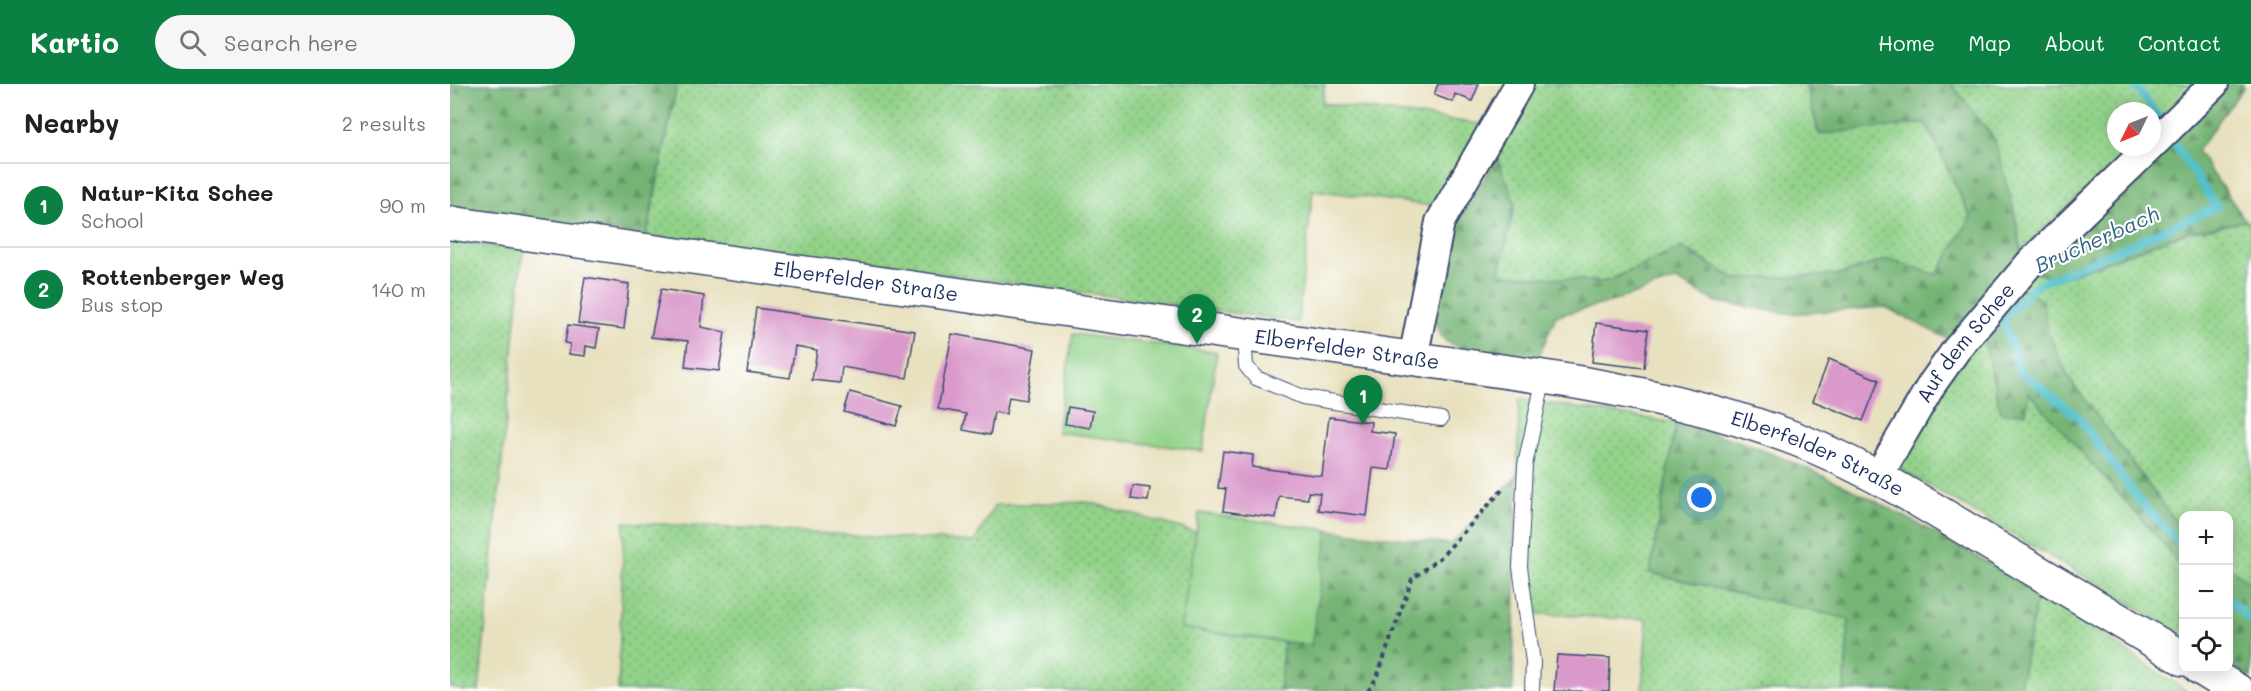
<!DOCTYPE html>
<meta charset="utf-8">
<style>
body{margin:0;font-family:Mali,sans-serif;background:#f6f6f6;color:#202124}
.controls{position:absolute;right:18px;bottom:18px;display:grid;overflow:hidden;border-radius:12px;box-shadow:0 3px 15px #0003}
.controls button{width:54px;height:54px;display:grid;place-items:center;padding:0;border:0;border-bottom:2px solid #e0e0e0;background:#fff;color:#202124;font:30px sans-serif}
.compass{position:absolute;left:1657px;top:18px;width:54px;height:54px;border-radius:50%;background:#fff;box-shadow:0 3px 15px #0003;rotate:227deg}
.you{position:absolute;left:1252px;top:414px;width:21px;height:21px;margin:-15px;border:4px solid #fff;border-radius:50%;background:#1a73e8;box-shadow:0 0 0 9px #1a73e833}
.badge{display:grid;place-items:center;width:39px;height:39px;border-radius:50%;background:#0b8043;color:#fff;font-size:20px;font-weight:700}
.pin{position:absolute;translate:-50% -50px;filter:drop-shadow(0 2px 3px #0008)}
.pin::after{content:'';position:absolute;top:32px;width:21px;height:18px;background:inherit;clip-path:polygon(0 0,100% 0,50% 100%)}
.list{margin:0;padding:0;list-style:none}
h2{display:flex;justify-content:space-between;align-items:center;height:78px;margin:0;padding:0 24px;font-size:26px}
h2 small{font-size:20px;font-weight:400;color:#757577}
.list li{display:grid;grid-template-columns:39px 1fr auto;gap:18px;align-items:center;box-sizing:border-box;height:84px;padding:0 24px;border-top:2px solid #e0e0e0}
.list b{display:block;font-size:22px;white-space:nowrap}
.list p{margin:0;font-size:20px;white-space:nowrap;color:#757577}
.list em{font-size:20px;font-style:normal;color:#757577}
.icon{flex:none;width:33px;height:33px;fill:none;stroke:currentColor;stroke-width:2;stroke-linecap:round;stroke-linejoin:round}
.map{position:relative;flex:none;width:1801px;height:607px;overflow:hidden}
header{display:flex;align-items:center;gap:36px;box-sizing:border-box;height:84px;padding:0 30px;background:#0b8043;color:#fff}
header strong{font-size:28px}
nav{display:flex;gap:33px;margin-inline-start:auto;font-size:21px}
.search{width:420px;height:54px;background:#f6f6f6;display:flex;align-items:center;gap:15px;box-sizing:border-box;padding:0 21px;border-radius:33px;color:#757577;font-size:22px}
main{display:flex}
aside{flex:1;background:#fff}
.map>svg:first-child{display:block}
.grass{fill:url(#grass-dots);stroke:#568074;stroke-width:1.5}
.forest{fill:url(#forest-firs);stroke:#48726a;stroke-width:1.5}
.green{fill:#92d289;stroke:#568074;stroke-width:1.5}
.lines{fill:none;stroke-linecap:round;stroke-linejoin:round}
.stream{stroke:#53c0cb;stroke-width:8}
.building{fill:#d99acb}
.service-casing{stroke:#3a4a6d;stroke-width:16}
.minor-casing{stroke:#3a4a6d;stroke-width:32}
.secondary-casing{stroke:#3a4a6d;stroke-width:36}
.path{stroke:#3a4a6d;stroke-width:4;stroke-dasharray:4.5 4.5;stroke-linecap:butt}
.service{stroke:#fff;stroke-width:14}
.minor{stroke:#fff;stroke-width:28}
.secondary{stroke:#fff;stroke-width:33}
.labels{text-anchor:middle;stroke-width:4.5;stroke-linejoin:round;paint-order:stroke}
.street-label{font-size:20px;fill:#1b2f5e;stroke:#fff}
.water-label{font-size:21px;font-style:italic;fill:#2f6284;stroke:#fff}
</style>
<header>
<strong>Kartio</strong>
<div class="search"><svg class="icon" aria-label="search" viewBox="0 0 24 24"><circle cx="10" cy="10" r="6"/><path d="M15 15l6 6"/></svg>Search here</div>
<nav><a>Home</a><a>Map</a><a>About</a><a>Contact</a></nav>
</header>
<main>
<aside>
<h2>Nearby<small>2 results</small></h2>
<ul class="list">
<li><span class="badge">1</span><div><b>Natur-Kita Schee</b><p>School</p></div><em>90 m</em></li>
<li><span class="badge">2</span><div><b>Rottenberger Weg</b><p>Bus stop</p></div><em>140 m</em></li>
</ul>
</aside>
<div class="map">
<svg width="1801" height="607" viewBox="0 0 1801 607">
<defs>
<pattern id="grass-dots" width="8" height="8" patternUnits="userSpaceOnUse" patternTransform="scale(1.5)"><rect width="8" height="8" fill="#92d289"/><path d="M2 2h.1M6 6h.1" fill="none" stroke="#76ab73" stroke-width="1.8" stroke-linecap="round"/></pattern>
<pattern id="forest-firs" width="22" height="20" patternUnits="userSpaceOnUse" patternTransform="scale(1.5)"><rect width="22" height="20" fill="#75b475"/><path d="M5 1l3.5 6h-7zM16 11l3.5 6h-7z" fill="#5f9363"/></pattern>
</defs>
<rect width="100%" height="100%" fill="#fff"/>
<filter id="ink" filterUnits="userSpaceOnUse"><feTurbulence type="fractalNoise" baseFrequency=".0167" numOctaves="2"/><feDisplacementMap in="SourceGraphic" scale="12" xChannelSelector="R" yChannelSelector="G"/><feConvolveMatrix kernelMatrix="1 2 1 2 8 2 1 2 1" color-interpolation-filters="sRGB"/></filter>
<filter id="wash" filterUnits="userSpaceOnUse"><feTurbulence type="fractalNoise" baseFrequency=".008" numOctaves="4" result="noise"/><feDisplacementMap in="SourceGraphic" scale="24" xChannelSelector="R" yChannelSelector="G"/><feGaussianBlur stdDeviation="1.35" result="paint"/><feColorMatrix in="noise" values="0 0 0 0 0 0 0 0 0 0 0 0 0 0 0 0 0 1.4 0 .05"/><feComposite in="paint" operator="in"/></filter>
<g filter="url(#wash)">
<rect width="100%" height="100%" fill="#e8e1bf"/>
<!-- grass -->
<path class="grass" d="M227,0h648l-3,19 159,21 -48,82 -120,-16 -15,132 -468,-64 -184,-22 4,-15z
M1083,0h272l14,50 107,-11 45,95 -34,57 -49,-16 -51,16 -102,4 -53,-32 -76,35 -107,-8 16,-70 -18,-47z
M1501,0h250l-49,45v-18h-36v36h16l-94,87 -16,17 -8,-41 -20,-71z
M1797,137l4,5v452l-22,-14 -1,-148h-44l-1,120 -78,-48 -206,-120 63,-118 63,-81 32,11 130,-48z
M0,157l73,9 -44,441h-15l-14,-4z
M1069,315l157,24 -26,150 199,46 -5,72h-202l5,-71 -121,-7 4,-137h-13z
M638,418l108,30 -15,96 103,14 -5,49h-661l6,-169 350,20 21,-37z
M1588,508l148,99h-167z"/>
<!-- forest -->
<path class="forest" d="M0,0h227l-31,152 -196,-28z
M1356,0h145l43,54 20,72 7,41 -56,75 -13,15 -67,-34 -93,7 -76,-12 -40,-22 -68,23 -52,13 -18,42c-20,-3 -74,-6 -89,-15 -9,-5 -12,-15 -15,-23l22,-94 41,-69 18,46 -16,71 106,8 77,-34 53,31 103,-4 51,-16 48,16 34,-58 -45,-94 -107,11z
M1774,0h19v4l-46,63 49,70 -59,11 -130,48 -32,-12z
M1566,199l27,19 4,27 21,48 115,154v39l-11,-16 -143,-161 -3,20h-25l-20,-84z
M1226,339c21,6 42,11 62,18 106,38 203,94 300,151l-19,99h-175l5,-72 -199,-46z
M1067,392l-4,215h-234l5,-49 27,3 17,-115 123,14z
M1778,482l23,17v95l-22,-14z"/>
<!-- green -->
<path class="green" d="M623,250l144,18 -14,99 -146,-19z
M749,429l129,17 -17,115 -130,-17z"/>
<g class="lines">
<!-- stream -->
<path class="stream" d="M1683,0l26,33
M1722,57l45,66 -182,79 -32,33 17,52 58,46 63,86 43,45
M1778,513l23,25"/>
</g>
<g id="blocks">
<!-- building -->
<path class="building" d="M988,0h41l-7,17 -17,-7 -2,8 -19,-7z
M135,193l44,7 -5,45 -46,-6z
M211,205l43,7 -3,31 24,5 -6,39 -34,-4 3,-26 -37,-4z
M306,224l159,23 -8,47 -65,-11 -2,16 -28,-3 5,-30 -22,-4 -5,32 -43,-6z
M1146,239l52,7 -4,38 -52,-6z
M118,241l31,4 -3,19 -10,-2 -1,10 -16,-2 1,-10 -5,-1z
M502,250l83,15 -9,51 -17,-3 -3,17 -12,-2 -4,23 -27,-5 3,-16 -28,-5z
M1379,275l50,21 -16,41 -50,-20z
M400,308l52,14 -6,20 -52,-14z
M618,323l25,4 -3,17 -25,-4z
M879,333l42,5 -1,9 25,3 -5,36 -17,-2 -6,48 -49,-6 2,-17 -12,-1v7l-29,-3 -3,22 -53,-7 3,-22 -8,-1 5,-37 30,4 -1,12 70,9z
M683,402l17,2 -2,13 -17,-2z
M1107,571l53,3 -1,33h-55z"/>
</g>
</g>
<g filter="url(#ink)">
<use href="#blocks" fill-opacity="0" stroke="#3a4a6d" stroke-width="1.5"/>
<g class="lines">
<!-- service casing -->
<g class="service-casing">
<path id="service" d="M794,251l2,31 10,12 47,19 138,22
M1082,607l1,-29 -13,-95 5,-102 19,-88"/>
</g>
<!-- minor casing -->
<g class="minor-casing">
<g id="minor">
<path d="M1702,61l62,-61"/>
<path d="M963,275l27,-137 79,-138"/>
<path id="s1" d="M1427,394l55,-94 24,-34 74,-87 120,-116"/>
</g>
</g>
<!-- secondary casing -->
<g class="secondary-casing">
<g id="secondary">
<path id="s2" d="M0,139l1094,154c86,13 171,31 252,62 66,26 128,64 188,101 66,40 133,79 200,119"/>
<path d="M1750,584l38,23"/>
</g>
</g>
<!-- path -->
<path class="path" d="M918,607l9,-14 35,-98 29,-22 63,-69"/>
<!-- service -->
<use href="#service" class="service"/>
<!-- minor -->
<use href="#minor" class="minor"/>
<!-- secondary -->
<use href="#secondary" class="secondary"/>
</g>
</g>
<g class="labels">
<!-- street labels -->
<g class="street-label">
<text dy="7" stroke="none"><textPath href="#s2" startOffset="420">Elberfelder Straße</textPath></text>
<text dy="7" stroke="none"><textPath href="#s1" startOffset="162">Auf dem Schee</textPath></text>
<text dy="7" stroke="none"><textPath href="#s2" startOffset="906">Elberfelder Straße</textPath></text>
<text dy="7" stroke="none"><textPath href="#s2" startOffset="1390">Elberfelder Straße</textPath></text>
</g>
<!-- water labels -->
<g class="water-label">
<text transform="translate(1647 156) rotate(-24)" y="7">Brucherbach</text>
</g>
</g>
</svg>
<div class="controls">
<button>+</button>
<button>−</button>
<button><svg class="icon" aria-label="locate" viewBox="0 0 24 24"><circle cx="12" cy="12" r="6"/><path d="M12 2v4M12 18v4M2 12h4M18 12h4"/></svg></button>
</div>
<svg class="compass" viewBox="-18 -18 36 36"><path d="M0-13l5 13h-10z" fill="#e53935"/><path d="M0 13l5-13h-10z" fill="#757577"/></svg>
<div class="you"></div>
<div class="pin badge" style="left:913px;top:341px">1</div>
<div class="pin badge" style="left:747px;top:260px">2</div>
</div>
</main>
